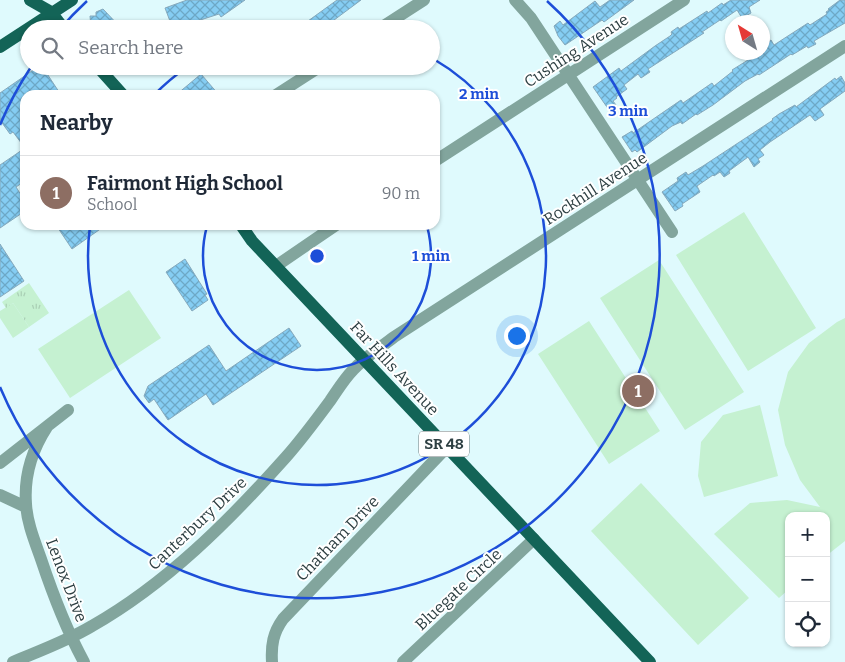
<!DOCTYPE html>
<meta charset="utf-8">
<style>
body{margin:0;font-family:Bitter,serif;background:#f6f6f7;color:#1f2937}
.controls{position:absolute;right:15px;bottom:15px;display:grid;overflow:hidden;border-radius:10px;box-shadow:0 1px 4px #0004}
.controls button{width:45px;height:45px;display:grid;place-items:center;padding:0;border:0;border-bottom:1px solid #e0e1e3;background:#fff;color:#1f2937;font:25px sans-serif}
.compass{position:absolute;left:725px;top:15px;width:45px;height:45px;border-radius:50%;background:#fff;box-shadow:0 1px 4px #0004;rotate:323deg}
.you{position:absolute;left:516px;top:335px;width:18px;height:18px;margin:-12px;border:4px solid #fff;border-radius:50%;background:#1a73e8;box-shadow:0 0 0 8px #1a73e833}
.badge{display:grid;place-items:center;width:32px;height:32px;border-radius:50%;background:#901b7a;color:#fff;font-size:16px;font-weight:700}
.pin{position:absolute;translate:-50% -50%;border:2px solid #fff;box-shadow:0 1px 5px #0006}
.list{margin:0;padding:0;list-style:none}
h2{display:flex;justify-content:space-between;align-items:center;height:65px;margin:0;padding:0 20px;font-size:21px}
h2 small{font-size:16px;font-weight:400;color:#747a83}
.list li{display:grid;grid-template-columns:32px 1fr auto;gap:15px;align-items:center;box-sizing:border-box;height:75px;padding:0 20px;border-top:1px solid #e0e1e3}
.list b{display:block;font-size:19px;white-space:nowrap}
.list p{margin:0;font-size:16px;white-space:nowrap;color:#747a83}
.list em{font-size:16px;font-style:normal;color:#747a83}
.icon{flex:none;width:28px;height:28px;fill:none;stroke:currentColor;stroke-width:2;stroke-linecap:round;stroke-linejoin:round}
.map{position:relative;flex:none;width:845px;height:662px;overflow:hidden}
.search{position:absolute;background:#fff;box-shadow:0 1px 4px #0004;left:20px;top:20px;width:420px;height:55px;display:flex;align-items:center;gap:12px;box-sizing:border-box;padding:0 18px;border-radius:28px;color:#747a83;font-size:19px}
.panel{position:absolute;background:#fff;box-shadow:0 1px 4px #0004;left:20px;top:90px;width:420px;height:140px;border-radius:15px}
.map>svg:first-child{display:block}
.grass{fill:#c5f1d1}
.park{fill:url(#park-tufts)}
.building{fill:url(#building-cross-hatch);stroke:#86a9bc}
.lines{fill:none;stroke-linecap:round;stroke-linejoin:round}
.minor{stroke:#82a59d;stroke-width:12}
.major{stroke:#136457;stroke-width:12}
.ring{fill:none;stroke:#1d4ed8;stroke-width:2.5}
.labels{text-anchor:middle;stroke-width:4;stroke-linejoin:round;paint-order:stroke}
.shield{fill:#fff;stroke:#6c797b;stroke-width:1}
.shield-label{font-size:15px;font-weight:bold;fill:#2d3f42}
.street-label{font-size:16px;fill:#2d3f42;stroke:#fff}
.centre{fill:#1d4ed8;stroke:#fff;stroke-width:2.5}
.ring-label{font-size:15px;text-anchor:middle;font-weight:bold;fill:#1d4ed8;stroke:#fff;stroke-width:4;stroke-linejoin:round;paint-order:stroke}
</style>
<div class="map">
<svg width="845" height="662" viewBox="0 0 845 662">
<defs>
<pattern id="park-tufts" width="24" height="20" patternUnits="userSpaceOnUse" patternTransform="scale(1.25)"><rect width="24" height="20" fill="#c5f1d1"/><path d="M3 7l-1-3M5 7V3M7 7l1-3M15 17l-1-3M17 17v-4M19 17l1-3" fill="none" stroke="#aad0b5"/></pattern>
<pattern id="building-cross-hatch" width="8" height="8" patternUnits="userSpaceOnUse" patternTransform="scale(1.25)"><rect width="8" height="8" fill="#85cdf3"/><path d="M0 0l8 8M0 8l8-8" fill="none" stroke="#6da8c6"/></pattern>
</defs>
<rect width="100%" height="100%" fill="#dffafd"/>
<!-- grass -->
<path class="grass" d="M744,212l72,116 -68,43 -72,-116z
M659,260l85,132 -59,38 -85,-132z
M129,290l32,48 -91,60 -32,-49z
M13,303l16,24 -16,11 -13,-20v-7z
M845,318v223l-19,15v-40h-37v73l-10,9 -65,-64 36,-31 37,-3 33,7 -20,-27 -15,-35 -7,-35 10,-38 21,-29 28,-21z
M589,321l71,110 -51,33 -71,-110z
M760,405l18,71 -74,21 -6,-21 3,-34 22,-27z
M641,483l108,115 -51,47 -107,-114z"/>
<!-- park -->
<path class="park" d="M29,283l20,30 -20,14 -16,-24 -7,5 -4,-6z"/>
<!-- building -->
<path class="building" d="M187,0h58l-24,17 -2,-3 -25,8 -1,-1 -20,8 -8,-21z
M337,0h24l-39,29h-25z
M610,0h24l-30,22 -2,-2 -37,25 -7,-9 -4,-10 6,-5 3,4 32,-24 5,6z
M731,0h29l-11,7 2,6 -9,5 -5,-8 -16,11 -1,-1 -18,12 2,1 -56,36 2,3 -9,6 -3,-4 -14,11 3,4 -11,8 1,1 -4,3 3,4 -7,5 -16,-23 26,-19 2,3 34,-25 15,-10 2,-2 -1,-2 7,-5 1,2 28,-18 1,2 14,-10 1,2z
M840,0h5v23l-31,18 2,3 -8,4 -1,-2 -15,9 -1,-1 -32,21 -1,-1 -13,7 -32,24 -16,10 -1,-1 -14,10 -1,-2 -9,4 -35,26 -2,-2 -3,2 -10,-15 10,-6 1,2 48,-33 2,3 29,-20 2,3 19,-15 -1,-1 16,-10 -3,-5 4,-3h13v-6l9,-6 3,5 34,-22 2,2 17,-11 -1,-2 3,-2 -1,-1z
M103,9l19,20h-27v-2h-4l-1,-11h6v-4z
M39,66h3l19,29h-36v86l-9,6 9,14v10l-25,17v-63l25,-17 -12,-16 -3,2 -10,-14v-27z
M201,74l18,21h-43z
M841,76l4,7v8l-25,18 4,6 -9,6 -5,-6 -40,27 -10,8 4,5 -6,4 2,3 -6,5 -6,-10 -19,14 1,2 -6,4 -4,-5 -6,4 -1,-1 -16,11 3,6 -18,12 1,2 -8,5 -13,-19 16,-11 -1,-3 9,-6 2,3 15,-9 70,-46 -1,-1 7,-5 16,-9 1,2 39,-29 1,2z
M62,225h44l-34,24 -14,-21z
M0,244l24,37 -24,16z
M185,259l22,35 -2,1 3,5 -16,11 -26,-39z
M289,328l12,18 -88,59 -7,-11 -38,26 -14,-21 -5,4 -5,-7 4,-10 61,-41 17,26z"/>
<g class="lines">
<!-- minor -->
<path class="minor" d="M515,0l16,18 141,214
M379,29l45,-29
M276,95l45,-29
M435,161l249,-161
M276,266l60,-41
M47,427c-15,23 -23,49 -21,77 1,19 9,38 15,55 12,36 25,70 43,103
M0,463l68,-53
M0,495l26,12
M13,662c26,-11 54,-21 79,-36 74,-42 137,-105 194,-169 16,-18 30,-37 44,-56 7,-10 14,-22 23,-31 12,-13 27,-22 41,-33l451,-291
M272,662c-1,-17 1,-29 11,-43l164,-172
M403,662l131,-123"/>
<!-- major -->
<path class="major" d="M30,0l21,12 13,17
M0,47l72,-47
M97,66l26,29
M241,225l11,16 398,421"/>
</g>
<!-- distance rings -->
<g class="ring">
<path d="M427 226A114 114 0 1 1 207 226"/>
<path d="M155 94A229 229 0 0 1 187 67M289 29A229 229 0 0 1 345 29M432 58A229 229 0 1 1 90 226"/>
<path d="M0 125A343 343 0 0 1 31 67M60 29A343 343 0 0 1 87 1M547 1A343 343 0 1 1 0 387"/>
</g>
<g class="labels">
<!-- shield labels -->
<rect class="shield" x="419" y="431.5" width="50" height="25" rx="4"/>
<g class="shield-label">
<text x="444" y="449">SR 48</text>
</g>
<!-- street labels -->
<g class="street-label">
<text transform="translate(576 50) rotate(-33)" y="6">Cushing Avenue</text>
<text transform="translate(595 188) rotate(-33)" y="6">Rockhill Avenue</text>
<text transform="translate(395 368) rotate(47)" y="6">Far Hills Avenue</text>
<text transform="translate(197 523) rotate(-43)" y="6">Canterbury Drive</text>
<text transform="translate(337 538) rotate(-46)" y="6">Chatham Drive</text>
<text transform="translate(67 580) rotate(69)" y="6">Lenox Drive</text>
<text transform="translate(458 589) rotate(-43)" y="6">Bluegate Circle</text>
</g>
</g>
<circle cx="317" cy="256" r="8" class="centre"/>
<g class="ring-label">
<text x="479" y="99">2 min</text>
<text x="628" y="116">3 min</text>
<text x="431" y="261">1 min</text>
</g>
</svg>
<div class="controls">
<button>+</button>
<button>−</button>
<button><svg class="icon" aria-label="locate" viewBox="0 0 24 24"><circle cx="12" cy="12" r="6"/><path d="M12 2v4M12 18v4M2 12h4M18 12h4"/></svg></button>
</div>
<svg class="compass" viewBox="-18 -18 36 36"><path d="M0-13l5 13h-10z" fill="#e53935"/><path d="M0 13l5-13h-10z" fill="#747a83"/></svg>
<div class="you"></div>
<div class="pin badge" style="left:638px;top:391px;background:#8d6e63">1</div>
<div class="search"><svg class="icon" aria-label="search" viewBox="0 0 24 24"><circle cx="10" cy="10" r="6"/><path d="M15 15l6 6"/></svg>Search here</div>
<section class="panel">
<h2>Nearby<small></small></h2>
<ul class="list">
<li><span class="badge" style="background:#8d6e63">1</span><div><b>Fairmont High School</b><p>School</p></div><em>90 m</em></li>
</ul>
</section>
</div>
